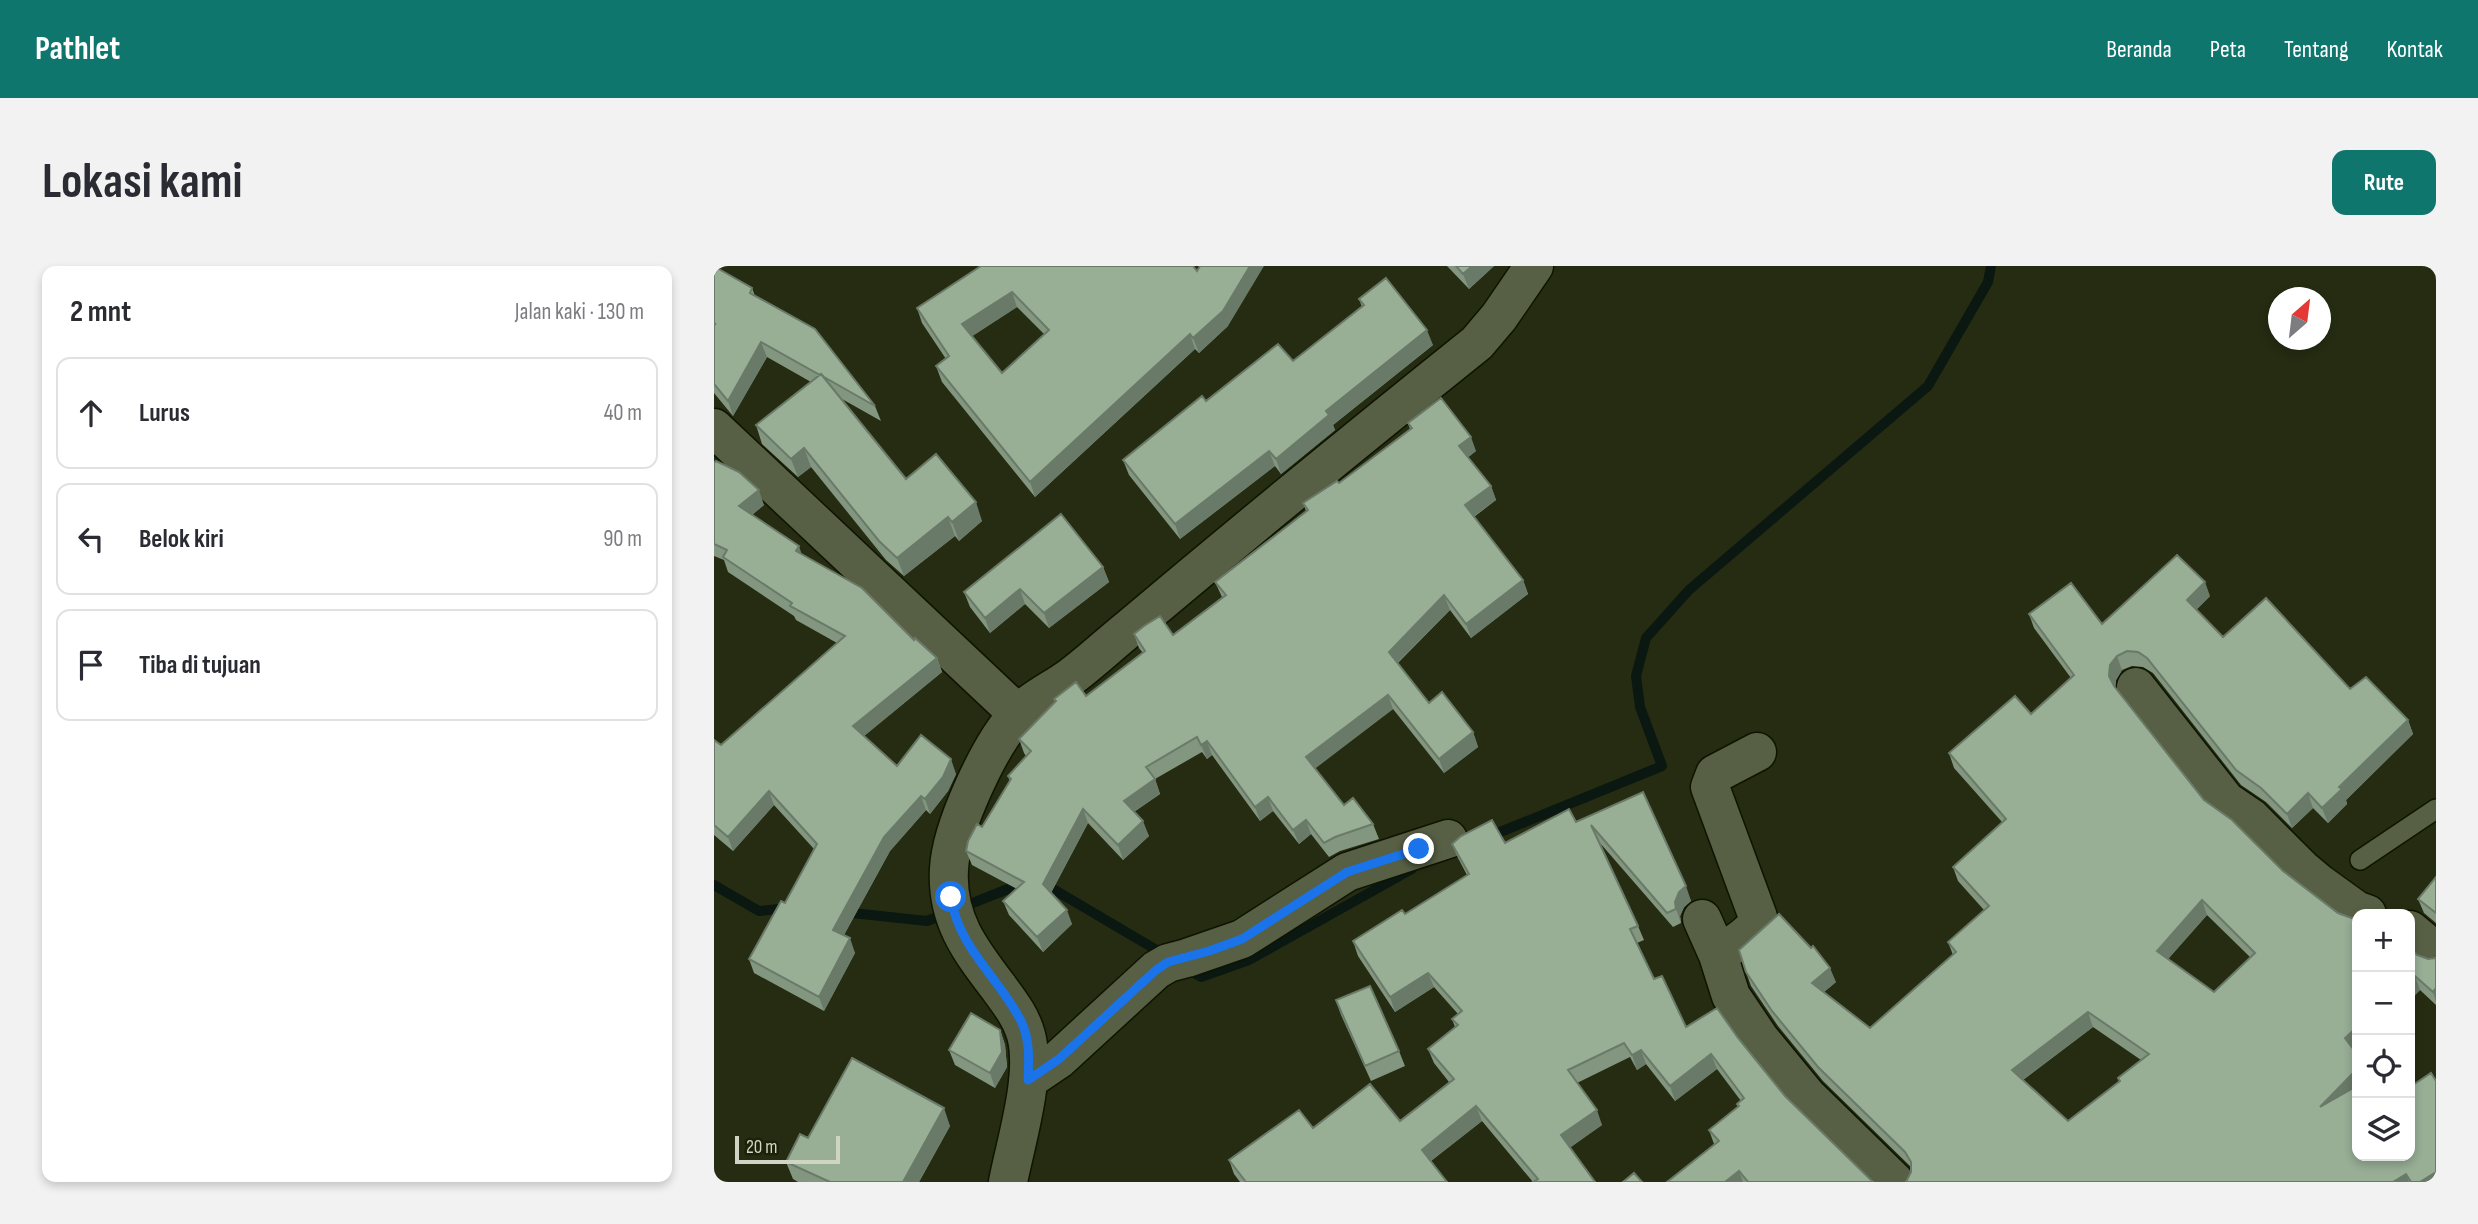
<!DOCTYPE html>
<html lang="id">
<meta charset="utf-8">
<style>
body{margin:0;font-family:"Sofia Sans Condensed",sans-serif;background:#f2f2f3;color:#2b2b33}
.controls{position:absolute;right:21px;bottom:21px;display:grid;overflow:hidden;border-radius:14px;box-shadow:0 4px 10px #0003}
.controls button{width:63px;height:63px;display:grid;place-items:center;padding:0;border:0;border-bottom:2px solid #e1e1e2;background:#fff;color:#2b2b33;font:35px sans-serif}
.compass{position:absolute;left:1554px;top:21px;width:63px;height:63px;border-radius:50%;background:#fff;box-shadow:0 4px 10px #0003;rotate:28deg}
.scale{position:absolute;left:21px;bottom:18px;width:105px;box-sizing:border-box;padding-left:7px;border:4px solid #cfd4c5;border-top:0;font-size:19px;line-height:24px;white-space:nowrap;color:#cfd4c5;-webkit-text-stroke:5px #1b2208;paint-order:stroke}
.stop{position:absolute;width:21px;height:21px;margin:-16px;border:5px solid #1a73e8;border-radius:50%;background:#fff}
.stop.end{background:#1a73e8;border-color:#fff;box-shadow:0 2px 7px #0008}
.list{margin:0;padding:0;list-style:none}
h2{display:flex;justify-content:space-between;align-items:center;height:91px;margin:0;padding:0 28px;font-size:30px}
h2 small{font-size:23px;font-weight:400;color:#7c7c81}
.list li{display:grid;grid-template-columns:46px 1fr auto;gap:21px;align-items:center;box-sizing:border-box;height:112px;margin:0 14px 14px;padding:0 14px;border:2px solid #e1e1e2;border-radius:14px}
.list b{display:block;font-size:26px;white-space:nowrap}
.list em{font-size:23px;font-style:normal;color:#7c7c81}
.icon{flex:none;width:38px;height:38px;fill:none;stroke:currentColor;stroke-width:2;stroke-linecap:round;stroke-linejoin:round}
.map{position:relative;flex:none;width:1722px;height:916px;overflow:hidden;border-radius:14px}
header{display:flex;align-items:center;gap:42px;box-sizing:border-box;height:98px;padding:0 35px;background:#0f766e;color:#fff}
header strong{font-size:33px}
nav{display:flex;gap:38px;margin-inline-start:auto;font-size:24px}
.intro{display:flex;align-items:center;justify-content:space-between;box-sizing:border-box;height:168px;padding:0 42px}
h1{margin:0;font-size:49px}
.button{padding:18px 32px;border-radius:14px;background:#0f766e;color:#fff;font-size:24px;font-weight:700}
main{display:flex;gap:42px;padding:0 42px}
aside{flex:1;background:#fff;border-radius:14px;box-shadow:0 4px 10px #0003}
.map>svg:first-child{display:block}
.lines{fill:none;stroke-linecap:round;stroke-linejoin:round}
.stream{stroke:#0a1811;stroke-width:10}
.lane-casing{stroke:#0e1400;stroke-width:22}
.street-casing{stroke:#0e1400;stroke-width:41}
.lane{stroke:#575f44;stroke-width:19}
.street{stroke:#575f44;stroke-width:38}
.wall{fill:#839680;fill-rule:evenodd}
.shaded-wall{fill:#6a7a68}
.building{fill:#98ae95;stroke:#6a7a68;stroke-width:2;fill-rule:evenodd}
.route{stroke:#1a73e8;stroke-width:9}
</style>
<header>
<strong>Pathlet</strong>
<nav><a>Beranda</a><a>Peta</a><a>Tentang</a><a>Kontak</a></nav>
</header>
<div class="intro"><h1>Lokasi kami</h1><a class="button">Rute</a></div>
<main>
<aside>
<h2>2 mnt<small>Jalan kaki · 130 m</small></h2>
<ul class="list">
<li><svg class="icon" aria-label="ahead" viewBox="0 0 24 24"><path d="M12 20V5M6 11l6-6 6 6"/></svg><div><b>Lurus</b></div><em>40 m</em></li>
<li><svg class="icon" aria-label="left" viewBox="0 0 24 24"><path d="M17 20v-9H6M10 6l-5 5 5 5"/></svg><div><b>Belok kiri</b></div><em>90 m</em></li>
<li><svg class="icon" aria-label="arrive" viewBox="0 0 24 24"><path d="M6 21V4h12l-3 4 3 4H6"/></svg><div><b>Tiba di tujuan</b></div></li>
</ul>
</aside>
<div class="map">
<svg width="1722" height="916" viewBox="0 0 1722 916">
<rect width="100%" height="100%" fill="#252c12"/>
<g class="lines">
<!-- stream -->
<path class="stream" d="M774,571l174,-71 -22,-59 -4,-31 10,-38 43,-48 239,-204 60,-104 3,-16
M0,619l45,26 29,-3
M328,620h6l117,69
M129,646l84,9 86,-34h13
M473,703l14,8 48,-17 163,-91"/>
<!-- lane casing -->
<g class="lane-casing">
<path id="lane" d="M1646,594l76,-51"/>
</g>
<!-- street casing -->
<g class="street-casing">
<path id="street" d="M0,162l304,286
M1422,421l90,114 25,17 51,51 18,15 36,26 11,4
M988,653l16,36 13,41 29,43 47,57 88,86
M1696,664l26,22
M1004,689c13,-10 38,-22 40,-38l-48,-130 5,-13 42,-22
M314,814l31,-21 97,-89 12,-7 19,-5 55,-19 105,-67 101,-33
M294,916c8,-41 29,-107 18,-147 -5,-18 -16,-32 -27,-47 -29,-38 -53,-69 -50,-119 2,-41 40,-124 69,-155 14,-15 37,-25 54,-38 20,-15 39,-33 59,-49 114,-96 230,-191 346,-284l22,-26 35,-51"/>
</g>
<!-- lane -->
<use href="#lane" class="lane"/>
<!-- street -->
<use href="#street" class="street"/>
</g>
<!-- wall -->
<path class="wall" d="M267,0l247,60 -29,27 -4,-4 -160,148 -93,-115 -6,-16 10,-7 -24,-36 -5,-15zM303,41l28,28 -43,38 -30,-37z
M733,0h47l-25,23z
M0,7l38,15 3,8 120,110 6,15 -39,-22 64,80 76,42 -23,20 -4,-5 -51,40 -18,-16 -75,-93 -13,10 -36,-33 -6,-19 55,-43 -44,-25 -34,59 -19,-23z
M645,33l74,46 -100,80 2,5 -54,44 -6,-8 -95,73 -51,-64 -6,-15 170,-99 69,-54z
M694,157l68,28 -8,6 23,29 5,14 -22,17 49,63 5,14 -57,44 -21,-28 -52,53 31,40 44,29 5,15 -34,26 -51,-64 -78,59 29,37 29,19 6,15 -39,12 -11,6 -18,-23 -12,10 -26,-33 -13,10 -48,-66 -5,4 -5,-7 -47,27 5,15 -26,18 15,24 -26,24 -35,-37 -37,70 21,31 -29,28 -34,-37 -6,-14 14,-12 -45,-24 -6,-14 44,-69 -2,-6 18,-20 -2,-3 -5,-14 37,-37 -2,-3 32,-3 57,-43 -4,-5 -5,-14 39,1 49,-38 -7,-15 91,-71 -3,-8 36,-20 71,-54z
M0,197l50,42 -12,10 50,40 135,103 5,14 -78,64 33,30 59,8 -8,17 -18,23 -4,-4 -36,41 -46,84 11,18 -31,58 -70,-38 -5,-14 36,-56 29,-54 -40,-44 -41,46 -19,-16v-95l7,5 116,-102 -41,-23 -2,-4 -66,-44 -4,-12 -10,-4z
M389,301l6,15 -60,46 -24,-24 -35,29 -20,-26 -6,-15z
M1496,330l-14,14 27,27 127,52 58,31 5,14 -67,66 1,4 -19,19 -15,-15 -21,20 -26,-26 -25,-17 -88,-112 -10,-6 -11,-1 -10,4 -6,10 -1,8 89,112 79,71 55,42 19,7v126l-3,3 3,107 79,26h-530l5,-10v-5l-88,-86 -45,-55 -27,-40 -5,-14 90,10 -12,10 46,36 83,-73 -5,-13 36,-32 -26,-29 -5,-14 49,-45 -48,-54 -5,-15 82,-39 40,-36 -37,-50 -5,-14 73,10zM1493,649l43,42 -36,35 -46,-33zM1379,761l48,33 -23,18 1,4 -51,39 -45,-41z
M929,526l48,109 -7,6 -4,9 1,7 -8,4 -73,-84 38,83 6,14 -7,3 17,36 32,48 52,11 47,58 88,86h-206l47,-38 -5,-14 29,-23 -1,-3 4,-3 -24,-32 -42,32 -29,-37 -9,6 -7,-13 -53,26 25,42 -32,22 25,35h-62l-51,-61 -51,40 16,21h-207l-6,-8 -5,-14 84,-32 87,-7 49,-39 -15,-19 -6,-14 27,-22 -3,-8 6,-5 -24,-27 -39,25 -37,-56 -5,-15 52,-27 62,-39 -9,-17 -6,-14 53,-1 71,-21z
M1722,611v46l-12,-10 -6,-14z
M1703,689l11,4 8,-1v47l-16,-15 -10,10z
M622,734l63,51 6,15 -34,15 -30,-66z
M286,764l5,15 2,22 -12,21 -40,-23 -6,-15z
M236,860l-31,56h-121l-5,-3 -7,-17 22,-24z"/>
<!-- shaded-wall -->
<path class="shaded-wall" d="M536,0h14l-36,60 -29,27 -6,-15z
M758,0h22l-25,23 -6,-15z
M298,26l5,15 -49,32 -6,-15z
M713,64l6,15 -100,80 2,5 -54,44 -5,-15 50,-48z
M476,68l5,15 -160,148 -5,-15z
M47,76l6,15 -34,59 -5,-15z
M757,171l5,14 -11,9 -6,-14z
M90,182l7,19 -13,10 -7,-18z
M555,185l6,15 -95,73 -5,-15z
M777,220l5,14 -26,19 -5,-14z
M45,224l5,15 -20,16 -5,-15z
M262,236l6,19 -23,20 -7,-19z
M234,251l7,19 -51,40 -7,-18z
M85,280l5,15 -8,-10z
M389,301l6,15 -60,46 -5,-15z
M809,314l5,14 -57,44 -5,-14z
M1491,316l5,14 -18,18 -5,-14z
M306,323l5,15 -35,29 -5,-15z
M730,329l6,15 -56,56 -5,-14z
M1403,390l5,14 -6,10 -1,11 -6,-15 1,-11z
M223,392l5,14 -84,69 -5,-15z
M674,429l5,14 -81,62 -6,-14z
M1694,454l5,14 -67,66 1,4 -19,19 -6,-15 17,-21z
M759,466l5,15 -34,26 -5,-14z
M493,475l5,14 -5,4 -6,-14z
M237,493l5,15 -8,17 -18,23 -5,-15z
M441,513l5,15 -31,21 -5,-14z
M55,525l5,14 -41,46 -5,-14z
M1594,527l5,15 -21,20 -5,-14z
M207,530l5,14 -36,41 -51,93 -6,-14 51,-93z
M554,531l5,14 -13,10 -5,-14z
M369,543l5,14 -40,75 -5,-14z
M592,554l5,14 -12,10 -6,-14z
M429,555l6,15 -26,24 -5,-15z
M972,620l5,15 -7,6 -4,9 1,7 -5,-14 -1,-7 4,-10z
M1488,634l5,15 -45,51 -5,-15z
M353,644l5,14 -29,28 -6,-15z
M136,672l5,15 -31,58 -5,-14z
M1116,702l6,14 -19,16 -5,-15z
M714,707l6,14 -39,25 -5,-15z
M1701,710l5,14 -10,10v-19z
M1722,722v14l-3,-10z
M1374,746l5,15 -76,57 -5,-14z
M1643,761v19l-6,6 -6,-14z
M286,764l5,15 2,22 -12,21 -5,-15z
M927,784l5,14 -9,6 -5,-15z
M997,788l6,15 -42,32 -5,-15z
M1643,803v20l-37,18z
M762,840l6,15 -55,43 -5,-14z
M230,842l6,18 -31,56h-16z
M883,844l5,15 -35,25 -6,-15z
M1025,905l4,11h-18z
M1722,906v10h-16z
M1692,908l3,8h-16z"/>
<!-- building -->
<path class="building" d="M267,0h212l4,5 3,-5h50l-27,45 -30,27 -3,-4 -160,148 -94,-116 13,-10 -32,-48zM298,26l37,38 -47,43 -40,-49z
M742,0h16l-9,8z
M3,2l35,20 -2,5 65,36 60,77 -51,-29 -3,-3 -1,1 -59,-33 -33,59 -14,-17v-58l1,-2h-1v-51z
M672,12l41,52 -101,81 3,4 -53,44 -7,-8 -94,73 -52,-64 79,-64 4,5 72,-57 15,17 71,-56 -5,-6z
M107,108l85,105 30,-25 40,48 -24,20 -4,-5 -51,41 -18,-17 -75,-93 -13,11 -35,-34z
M727,132l30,39 -12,9 32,40 -26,19 58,75 -57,44 -22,-29 -55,57 40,51 13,-11 31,40 -34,27 -51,-64 -82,62 38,48 9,-7 20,26 -38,13 -11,6 -18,-23 -13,10 -25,-33 -13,10 -48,-66 -6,4 -4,-8 -51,30 9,12 -31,22 19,20 -25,24 -35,-36 -40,75 24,26 -30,27 -34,-36 21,-19 -58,-31 2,-10 9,-17 5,3 29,-48 -3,-3 23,-25 -12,-12 37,-38 -2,-2 22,-17 10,14 59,-45 -11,-17 10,-8 16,-10 13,19 53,-40 -11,-13 93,-72 -5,-7 34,-22 2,2 73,-55 -4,-5z
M2,195l23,11 20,18 -20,16 60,40 -3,5 66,37 52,52 1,-2 22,20 -84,68 44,40 24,-31 30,24 -8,18 -18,22 -4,-3 -37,41 -51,93 17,8 -31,59 -70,-38 32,-58 4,2 32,-59 -48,-53 -41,46 -14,-12v-85l7,5 124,-109 -55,-30 2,-3 -69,-46 4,-7 -13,-6v-81z
M347,248l42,53 -59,46 -24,-24 -35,29 -21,-26z
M1463,289l28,27 -18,18 36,37 43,-39 84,91 16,-12 42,43 -69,67 3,2 -20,19 -14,-15 -21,21 -26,-26 -25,-18 -89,-112 -9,-6 -11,-1 -10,5 -7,9 -1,11 5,10 90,114 28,20 51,51 55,42 19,7v107l-12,11 12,16v15l-37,38 37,-21v70h53v-69l21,-14 5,8v91l-16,10h-9l-5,-8 -13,8h-487l5,-10v-10l-6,-10 -87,-85 -46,-56 -26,-39 -7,-22 40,-36 32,34 2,-2 17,22 -18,15 58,45 86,-76 -8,-10 41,-36 -36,-39 53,-48 -57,-66 66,-57 16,18 43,-39 -45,-61 42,-31 31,41zM1488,634l53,53 -41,39 -57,-41zM1374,746l61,42 -31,24 2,3 -52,40 -56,-51z
M929,526l43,94 -7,6 -4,10 1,7 -9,4 -76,-88 47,101 -8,3 24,50 8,-3 24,51 31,-19 21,30 47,58 88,86h-125l-9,-11 -14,11h-58l52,-41 -10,-11 30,-24 -2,-2 7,-6 -33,-44 -41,32 -29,-36 -9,5 -8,-12 -56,27 29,40 -36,25 34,47h-62l5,-3 -62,-73 -54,44 25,32h-201l-17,-22 70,-50 14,18 57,-44 30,37 54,-42 -26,-30 30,-24 -6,-6 10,-8 -34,-38 -38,24 -37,-56 49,-31 3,4 64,-40 -17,-30 9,-8 31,-16 13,23 64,-34 7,13z
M1722,611v36l-18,-14z
M1696,682l7,7 11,4 8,-1v30l-3,4 -18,-16 -5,5z
M656,720l29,65 -34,15 -29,-66z
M257,747l29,17 2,22 -12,21 -41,-23z
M138,792l92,50 -41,74h-73l-44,-20 14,-28 8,4z
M920,907l8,9h-19z"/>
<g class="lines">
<!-- route -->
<path class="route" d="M237,631c7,51 48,80 70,124 9,18 8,39 7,59l31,-21 97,-89 12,-8 41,-11 33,-12 105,-67 72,-23"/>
</g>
</svg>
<div class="controls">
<button>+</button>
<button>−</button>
<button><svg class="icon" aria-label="locate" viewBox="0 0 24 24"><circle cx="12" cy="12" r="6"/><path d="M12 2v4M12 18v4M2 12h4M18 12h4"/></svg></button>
<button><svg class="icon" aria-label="layers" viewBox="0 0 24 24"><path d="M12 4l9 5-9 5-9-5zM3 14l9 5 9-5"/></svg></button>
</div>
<svg class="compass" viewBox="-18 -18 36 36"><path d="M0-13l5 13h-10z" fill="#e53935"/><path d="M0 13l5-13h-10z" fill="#7c7c81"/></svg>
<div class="scale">20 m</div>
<div class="stop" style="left:237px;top:631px"></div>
<div class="stop end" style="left:705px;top:583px"></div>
</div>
</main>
